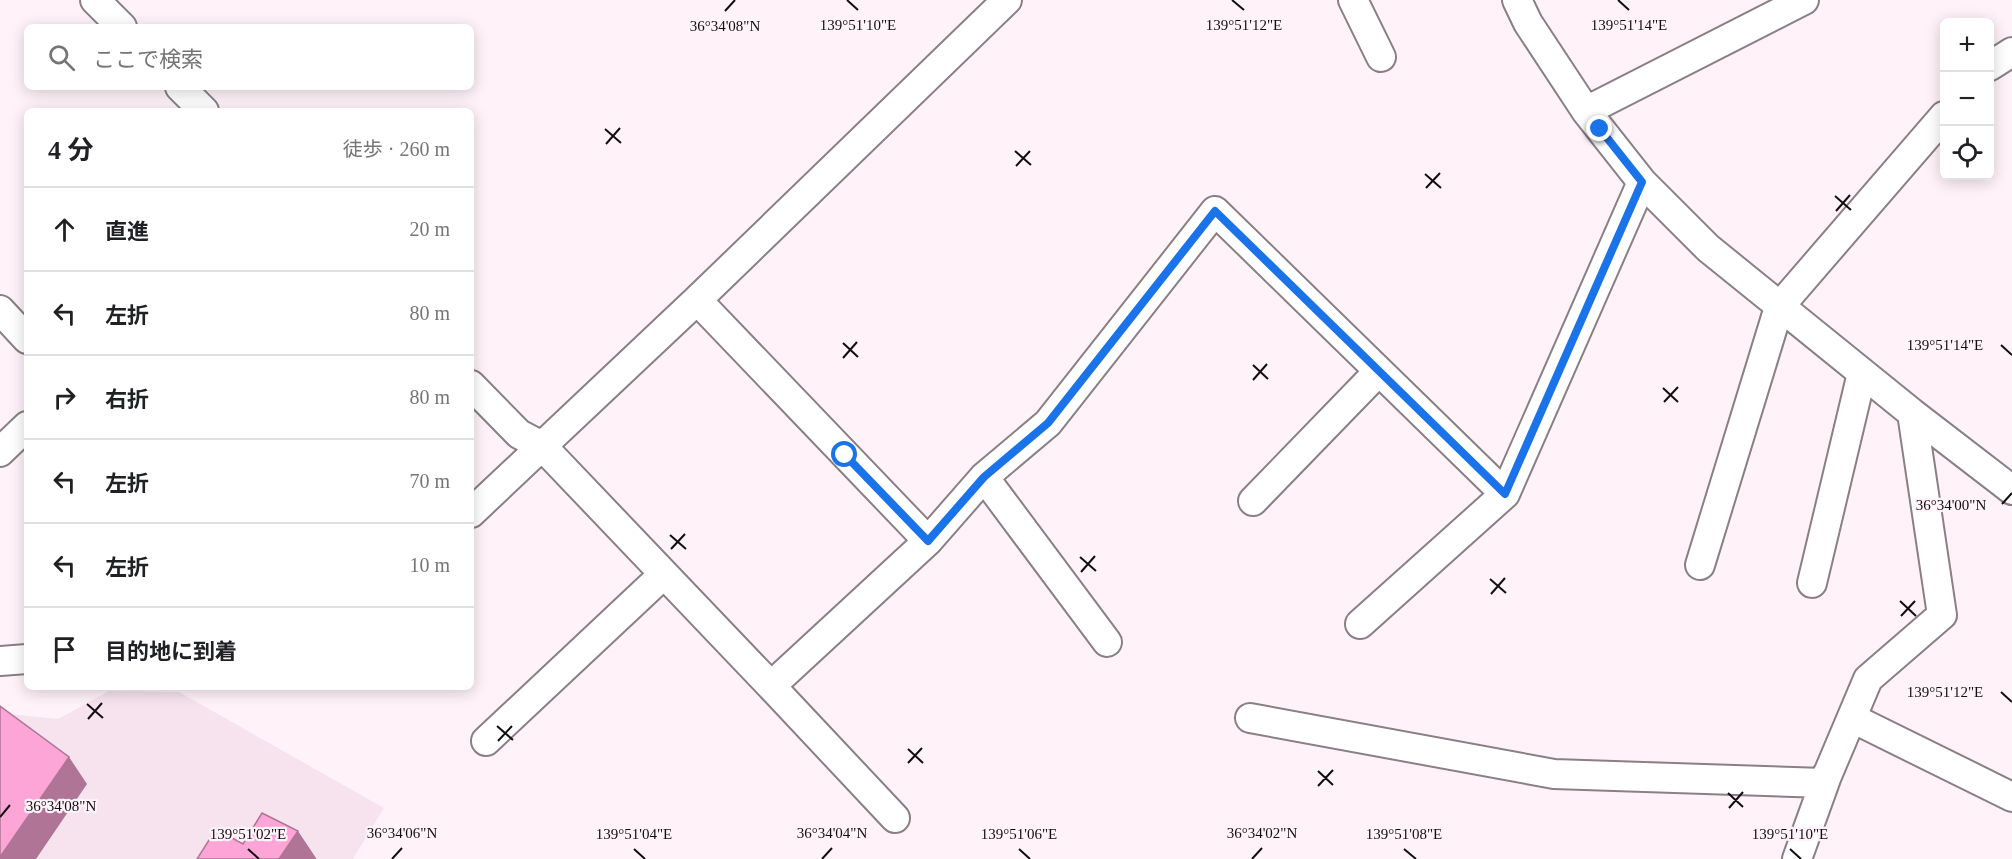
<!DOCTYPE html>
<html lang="ja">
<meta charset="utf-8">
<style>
body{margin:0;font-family:"Times New Roman","Noto Sans JP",serif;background:#f2f2f2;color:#202124}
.controls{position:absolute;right:18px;top:18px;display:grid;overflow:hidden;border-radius:9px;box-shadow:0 3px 15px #0003}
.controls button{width:54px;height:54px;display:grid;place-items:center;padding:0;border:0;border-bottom:2px solid #e0e0e0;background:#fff;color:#202124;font:30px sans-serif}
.stop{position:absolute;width:18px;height:18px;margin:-14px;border:4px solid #1a73e8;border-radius:50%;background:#fff}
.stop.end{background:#1a73e8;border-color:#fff;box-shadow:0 2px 6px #0008}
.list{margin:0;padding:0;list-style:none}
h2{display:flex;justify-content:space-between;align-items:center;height:78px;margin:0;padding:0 24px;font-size:26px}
h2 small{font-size:20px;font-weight:400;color:#757577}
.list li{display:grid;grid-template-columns:39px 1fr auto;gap:18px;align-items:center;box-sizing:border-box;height:84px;padding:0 24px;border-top:2px solid #e0e0e0}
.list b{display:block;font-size:22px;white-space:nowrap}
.list em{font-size:20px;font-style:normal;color:#757577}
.icon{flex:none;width:33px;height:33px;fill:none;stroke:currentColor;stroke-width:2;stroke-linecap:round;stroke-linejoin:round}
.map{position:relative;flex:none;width:2012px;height:859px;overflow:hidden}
.search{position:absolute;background:#fff;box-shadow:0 3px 15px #0003;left:24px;top:24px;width:450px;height:66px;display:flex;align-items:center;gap:15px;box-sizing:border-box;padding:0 21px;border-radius:9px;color:#757577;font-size:22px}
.panel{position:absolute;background:#fff;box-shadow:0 3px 15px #0003;left:24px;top:108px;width:450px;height:582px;border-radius:9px}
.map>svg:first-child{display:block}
.built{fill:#f7e3ed}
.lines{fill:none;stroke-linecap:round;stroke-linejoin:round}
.street-casing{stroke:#897f84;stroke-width:32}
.street{stroke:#fff;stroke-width:28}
.shaded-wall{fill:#b07496}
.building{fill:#fca5d6;stroke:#b07496;stroke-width:1.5}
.route{stroke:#1a73e8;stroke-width:8}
.ticks{fill:none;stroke:#120e10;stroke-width:2}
.ticks-label{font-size:15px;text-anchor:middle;fill:#120e10;stroke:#fff3f9;stroke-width:4.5;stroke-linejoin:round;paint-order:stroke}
</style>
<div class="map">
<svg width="2012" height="859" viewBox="0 0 2012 859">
<rect width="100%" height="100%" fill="#fff3f9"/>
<!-- built -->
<path class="built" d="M109,691l70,1 205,116 -31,51h-353v-146l58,6z"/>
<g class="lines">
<!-- street casing -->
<g class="street-casing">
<path id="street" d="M95,0l27,27
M1353,0l28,57
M1517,0l11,23 58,88 56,71 66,66 204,165 100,77
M1990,66l22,-14
M180,87l24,24
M1586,111l218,-111
M697,300l231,241
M0,310l27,29
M471,385l48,49 23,12 229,240 157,-145 56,-64 64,-54 167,-212 290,283 137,-312
M0,452l27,-26
M984,477l123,165
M1253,501l126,-130
M471,513l226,-213 310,-300
M1700,565l79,-258 165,-191
M1812,583l50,-210
M1360,624l145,-130
M0,661l27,-2
M771,686l124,132
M1250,718l304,56 270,9 44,-104 74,-64 -30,-202
M1852,718l160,79
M486,741l178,-167
M1797,859l31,-86"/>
</g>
<!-- street -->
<use href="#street" class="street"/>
</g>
<!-- shaded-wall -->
<path class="shaded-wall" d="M69,757l18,27 -51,75h-36v-2z
M298,831l18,27v1h-37z"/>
<!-- building -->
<path class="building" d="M0,706l69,51 -69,100z
M262,813l36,18 -19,28h-82l19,-30 27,15z"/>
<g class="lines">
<!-- route -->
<path class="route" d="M845,455l83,86 56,-64 64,-54 167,-212 290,283 137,-312 -42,-53"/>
</g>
<!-- ticks -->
<path class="ticks" d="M847,0l11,10M1232,0l12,10M1618,0l11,10M725,11l10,-11M605,129l16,14M606,144l14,-16M1015,151l16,14M1016,166l14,-15M1425,174l16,14M1426,188l14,-15M1835,196l16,14M1836,211l14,-16M843,343l15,14M2001,345l11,10M843,358l14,-16M1253,365l15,14M1253,380l14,-16M1663,388l15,14M1664,402l14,-15M2002,504l10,-11M670,535l16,14M671,549l14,-15M1080,557l16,14M1081,572l14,-16M1490,579l16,14M1491,594l14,-16M1900,601l16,15M1901,616l14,-15M2001,692l11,10M87,704l16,14M88,719l14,-16M497,726l16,14M498,741l14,-15M908,749l15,14M908,763l14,-15M1318,771l15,14M1318,786l15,-16M1728,793l15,14M1729,808l14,-16M0,817l10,-12M248,849l11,10M634,849l11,10M1019,849l11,10M1404,849l12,10M1790,849l11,10M392,859l10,-11M822,859l10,-11M1252,859l10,-11"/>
<g class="ticks-label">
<text x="858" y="30">139°51'10"E</text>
<text x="1244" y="30">139°51'12"E</text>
<text x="1629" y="30">139°51'14"E</text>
<text x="725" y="31">36°34'08"N</text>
<text x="1945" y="350">139°51'14"E</text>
<text x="1951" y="510">36°34'00"N</text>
<text x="1945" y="697">139°51'12"E</text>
<text x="61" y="811">36°34'08"N</text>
<text x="402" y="838">36°34'06"N</text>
<text x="832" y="838">36°34'04"N</text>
<text x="1262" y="838">36°34'02"N</text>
<text x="248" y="839">139°51'02"E</text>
<text x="634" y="839">139°51'04"E</text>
<text x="1019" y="839">139°51'06"E</text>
<text x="1404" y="839">139°51'08"E</text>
<text x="1790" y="839">139°51'10"E</text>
</g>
</svg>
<div class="controls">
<button>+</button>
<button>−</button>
<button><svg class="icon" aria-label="locate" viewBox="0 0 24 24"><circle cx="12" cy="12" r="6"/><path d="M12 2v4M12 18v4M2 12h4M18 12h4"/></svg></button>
</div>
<div class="stop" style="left:845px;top:455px"></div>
<div class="stop end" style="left:1600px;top:129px"></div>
<div class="search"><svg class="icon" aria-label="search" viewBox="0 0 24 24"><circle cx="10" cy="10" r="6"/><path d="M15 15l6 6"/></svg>ここで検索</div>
<section class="panel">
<h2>4 分<small>徒歩 · 260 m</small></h2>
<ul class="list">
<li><svg class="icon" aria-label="ahead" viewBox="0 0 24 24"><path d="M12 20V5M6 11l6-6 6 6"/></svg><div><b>直進</b></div><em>20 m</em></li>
<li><svg class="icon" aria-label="left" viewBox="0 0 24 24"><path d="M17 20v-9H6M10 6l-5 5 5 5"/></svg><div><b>左折</b></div><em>80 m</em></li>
<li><svg class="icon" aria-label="right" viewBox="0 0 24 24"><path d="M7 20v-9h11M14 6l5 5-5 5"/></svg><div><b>右折</b></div><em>80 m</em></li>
<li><svg class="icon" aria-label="left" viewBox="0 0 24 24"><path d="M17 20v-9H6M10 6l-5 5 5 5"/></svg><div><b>左折</b></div><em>70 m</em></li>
<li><svg class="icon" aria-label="left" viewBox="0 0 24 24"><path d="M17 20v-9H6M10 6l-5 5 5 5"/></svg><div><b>左折</b></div><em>10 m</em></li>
<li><svg class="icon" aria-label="arrive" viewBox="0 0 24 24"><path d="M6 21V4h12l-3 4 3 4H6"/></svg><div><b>目的地に到着</b></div></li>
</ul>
</section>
</div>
